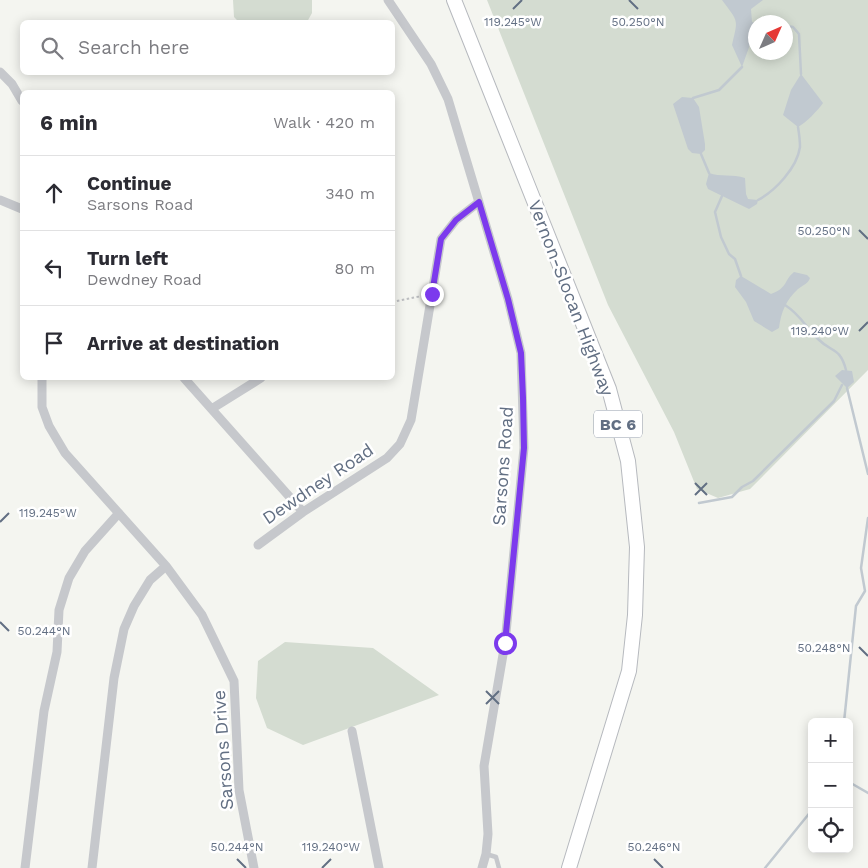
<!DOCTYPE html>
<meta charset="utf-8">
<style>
body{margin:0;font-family:"Work Sans",sans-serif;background:#f7f7f7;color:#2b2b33}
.controls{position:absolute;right:15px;bottom:15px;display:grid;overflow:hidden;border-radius:8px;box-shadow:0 2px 12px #0003}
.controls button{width:45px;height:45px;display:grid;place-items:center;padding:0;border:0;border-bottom:1px solid #e1e1e2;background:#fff;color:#2b2b33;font:25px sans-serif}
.compass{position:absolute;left:748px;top:15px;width:45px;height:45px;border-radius:50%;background:#fff;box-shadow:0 2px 12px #0003;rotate:45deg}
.stop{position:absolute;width:15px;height:15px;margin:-11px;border:4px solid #7c3aed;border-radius:50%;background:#fff}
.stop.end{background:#7c3aed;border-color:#fff;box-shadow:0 1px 5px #0008}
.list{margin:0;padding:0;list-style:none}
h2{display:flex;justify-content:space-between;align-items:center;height:65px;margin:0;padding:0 20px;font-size:21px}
h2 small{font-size:16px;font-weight:400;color:#7c7c81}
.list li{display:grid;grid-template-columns:32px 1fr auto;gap:15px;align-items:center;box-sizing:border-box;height:75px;padding:0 20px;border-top:1px solid #e1e1e2}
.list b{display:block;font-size:19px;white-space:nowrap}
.list p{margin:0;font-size:16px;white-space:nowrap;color:#7c7c81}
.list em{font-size:16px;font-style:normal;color:#7c7c81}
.icon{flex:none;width:28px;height:28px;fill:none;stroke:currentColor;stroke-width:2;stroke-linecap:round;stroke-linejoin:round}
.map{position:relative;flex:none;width:868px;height:868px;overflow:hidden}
.search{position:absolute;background:#fff;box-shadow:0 2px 12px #0003;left:20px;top:20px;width:375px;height:55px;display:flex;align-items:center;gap:12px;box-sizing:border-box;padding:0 18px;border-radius:8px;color:#7c7c81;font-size:19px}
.panel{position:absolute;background:#fff;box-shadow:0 2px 12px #0003;left:20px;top:90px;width:375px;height:290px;border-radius:8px}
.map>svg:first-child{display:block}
.green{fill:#d4dcd1;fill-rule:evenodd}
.water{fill:#c1c9d0}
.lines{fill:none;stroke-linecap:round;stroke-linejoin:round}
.stream{stroke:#c1c9d0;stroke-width:2.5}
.primary-casing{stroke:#b6b9be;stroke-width:16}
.path{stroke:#bdbec1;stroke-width:2;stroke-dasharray:2.5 2.5;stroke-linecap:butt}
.service{stroke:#c6c8cc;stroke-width:4.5}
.minor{stroke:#c6c8cc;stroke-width:9}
.primary{stroke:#fff;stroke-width:14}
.route{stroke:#7c3aed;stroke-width:6}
.ticks{fill:none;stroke:#626f83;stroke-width:2}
.labels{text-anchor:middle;stroke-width:5;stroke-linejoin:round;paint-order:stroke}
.shield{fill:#fff;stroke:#919aa8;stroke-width:1}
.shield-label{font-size:16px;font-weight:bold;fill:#626f83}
.street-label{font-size:18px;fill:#626f83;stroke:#fff}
.ticks-label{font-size:12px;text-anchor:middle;fill:#626f83;stroke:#fff;stroke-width:5;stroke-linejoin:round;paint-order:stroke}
</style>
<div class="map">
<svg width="868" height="868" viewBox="0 0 868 868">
<rect width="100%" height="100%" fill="#f4f5f0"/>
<!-- green -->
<path class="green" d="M233,0h79v13l-5,9h-68l-5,-5z
M487,0h381v370l-118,119 -32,9 -21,-9 -23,-57 -66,-127zM756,22h30v30h-30z
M285,642l88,6 66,47 -136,50 -36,-17 -11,-30 2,-37z"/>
<!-- water -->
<path class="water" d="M722,0h41l-12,9 1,13 3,1v11l-2,2 -11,31 -10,-22c6,-27 7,-22 -10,-45z
M801,74l22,29c-5,7 -17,20 -25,24l-15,-12 8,-25z
M682,97l11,1 6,9 6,37v6l-4,4 -9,-1 -4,-4 -15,-45z
M709,173c11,4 24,1 36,5l1,16 2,5 10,1 -1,4 -8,5 -41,-20 -2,-5z
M794,272l13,3 3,3c-2,6 -7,7 -12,11 -12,11 -17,23 -19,39l-7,4 -18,-11 -8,-19 -11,-15 1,-7 5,-4 30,18c18,-7 12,-13 23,-22z
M842,370l10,1 2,11 -7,6 -12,-12z"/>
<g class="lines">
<!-- stream -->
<path class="stream" d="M786,26l7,1 6,7 2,40
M693,98l26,-8 23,-23
M701,154l8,19
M722,196l-7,16 6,25 8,17 6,5 6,17
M758,200c17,-9 39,-32 42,-53 0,-6 -1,-14 -2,-20
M785,305c17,11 20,22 33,34 14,14 22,8 28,31
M847,388l21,86
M699,503l33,-6 10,-10 11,-6 81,-80 8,-16
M844,722l12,-116 9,-15 -4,-23 7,-50
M849,782l19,11
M765,868l47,-58"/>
<!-- primary casing -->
<g class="primary-casing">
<path id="primary" d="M454,0l155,389 19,72 9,86 -2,68 -6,56 -60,197"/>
</g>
<!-- path -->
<path class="path" d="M392,302l30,-6"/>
<!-- service -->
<path class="service" d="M486,854l10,3 3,11"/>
<!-- minor -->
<path class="minor" d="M388,0l43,64 17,35 60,200 13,54 3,95 -19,195 -21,123 4,68 -2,20 -4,14
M0,72l12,12 10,17
M0,200l22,9
M42,378v29l7,19 16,27 101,113 36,49 32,66 5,109 15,78
M184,378l119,134
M213,408l48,-30
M258,545l45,-33 84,-54 13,-14 11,-24 30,-181 15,-19 23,-18
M352,731l27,137
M25,868l19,-157 13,-59 2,-42 10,-32 16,-27 34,-38
M92,868l22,-190 10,-49 10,-23 16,-26 16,-14"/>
<!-- primary -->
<use href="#primary" class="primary"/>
</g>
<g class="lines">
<!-- route -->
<path class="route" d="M432,294l9,-55 15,-19 23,-18 29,97 13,54 2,45 1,50 -19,195"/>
</g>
<!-- ticks -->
<path class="ticks" d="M629,0l9,9M513,9l9,-9M859,230l9,9M859,331l9,-9M695,483l12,12M695,495l12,-12M0,522l9,-9M0,622l9,9M859,647l9,9M486,691l13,13M486,704l13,-13M237,859l9,9M654,859l9,9M322,868l9,-9"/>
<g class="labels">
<!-- shield labels -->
<rect class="shield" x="594" y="410.5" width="48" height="27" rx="4"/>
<g class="shield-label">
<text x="618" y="430">BC 6</text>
</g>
<!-- street labels -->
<g class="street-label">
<text transform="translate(571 298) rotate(69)" y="6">Vernon-Slocan Highway</text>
<text transform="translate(503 466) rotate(-86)" y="6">Sarsons Road</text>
<text transform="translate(318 484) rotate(-34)" y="6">Dewdney Road</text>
<text transform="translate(223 750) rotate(-94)" y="6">Sarsons Drive</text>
</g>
</g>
<g class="ticks-label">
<text x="513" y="26">119.245°W</text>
<text x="638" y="26">50.250°N</text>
<text x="824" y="235">50.250°N</text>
<text x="820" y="335">119.240°W</text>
<text x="48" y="517">119.245°W</text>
<text x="44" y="635">50.244°N</text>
<text x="824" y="652">50.248°N</text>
<text x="237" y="851">50.244°N</text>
<text x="331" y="851">119.240°W</text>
<text x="654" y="851">50.246°N</text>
</g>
</svg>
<div class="controls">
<button>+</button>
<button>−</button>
<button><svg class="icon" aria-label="locate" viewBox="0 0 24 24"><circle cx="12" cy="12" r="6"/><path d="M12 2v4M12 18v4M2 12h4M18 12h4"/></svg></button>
</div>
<svg class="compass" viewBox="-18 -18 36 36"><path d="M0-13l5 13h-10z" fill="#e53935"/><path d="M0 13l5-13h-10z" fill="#7c7c81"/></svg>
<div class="stop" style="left:505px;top:643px"></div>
<div class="stop end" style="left:432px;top:294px"></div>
<div class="search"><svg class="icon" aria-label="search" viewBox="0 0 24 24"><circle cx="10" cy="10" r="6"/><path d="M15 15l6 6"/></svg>Search here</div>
<section class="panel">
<h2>6 min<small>Walk · 420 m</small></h2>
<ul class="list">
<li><svg class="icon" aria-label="ahead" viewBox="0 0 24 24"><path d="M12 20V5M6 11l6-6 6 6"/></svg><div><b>Continue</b><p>Sarsons Road</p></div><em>340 m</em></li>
<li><svg class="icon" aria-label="left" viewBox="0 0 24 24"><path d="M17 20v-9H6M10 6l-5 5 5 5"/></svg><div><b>Turn left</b><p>Dewdney Road</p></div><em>80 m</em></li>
<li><svg class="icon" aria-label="arrive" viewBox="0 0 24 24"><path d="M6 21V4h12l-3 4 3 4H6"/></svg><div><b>Arrive at destination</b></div></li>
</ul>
</section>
</div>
